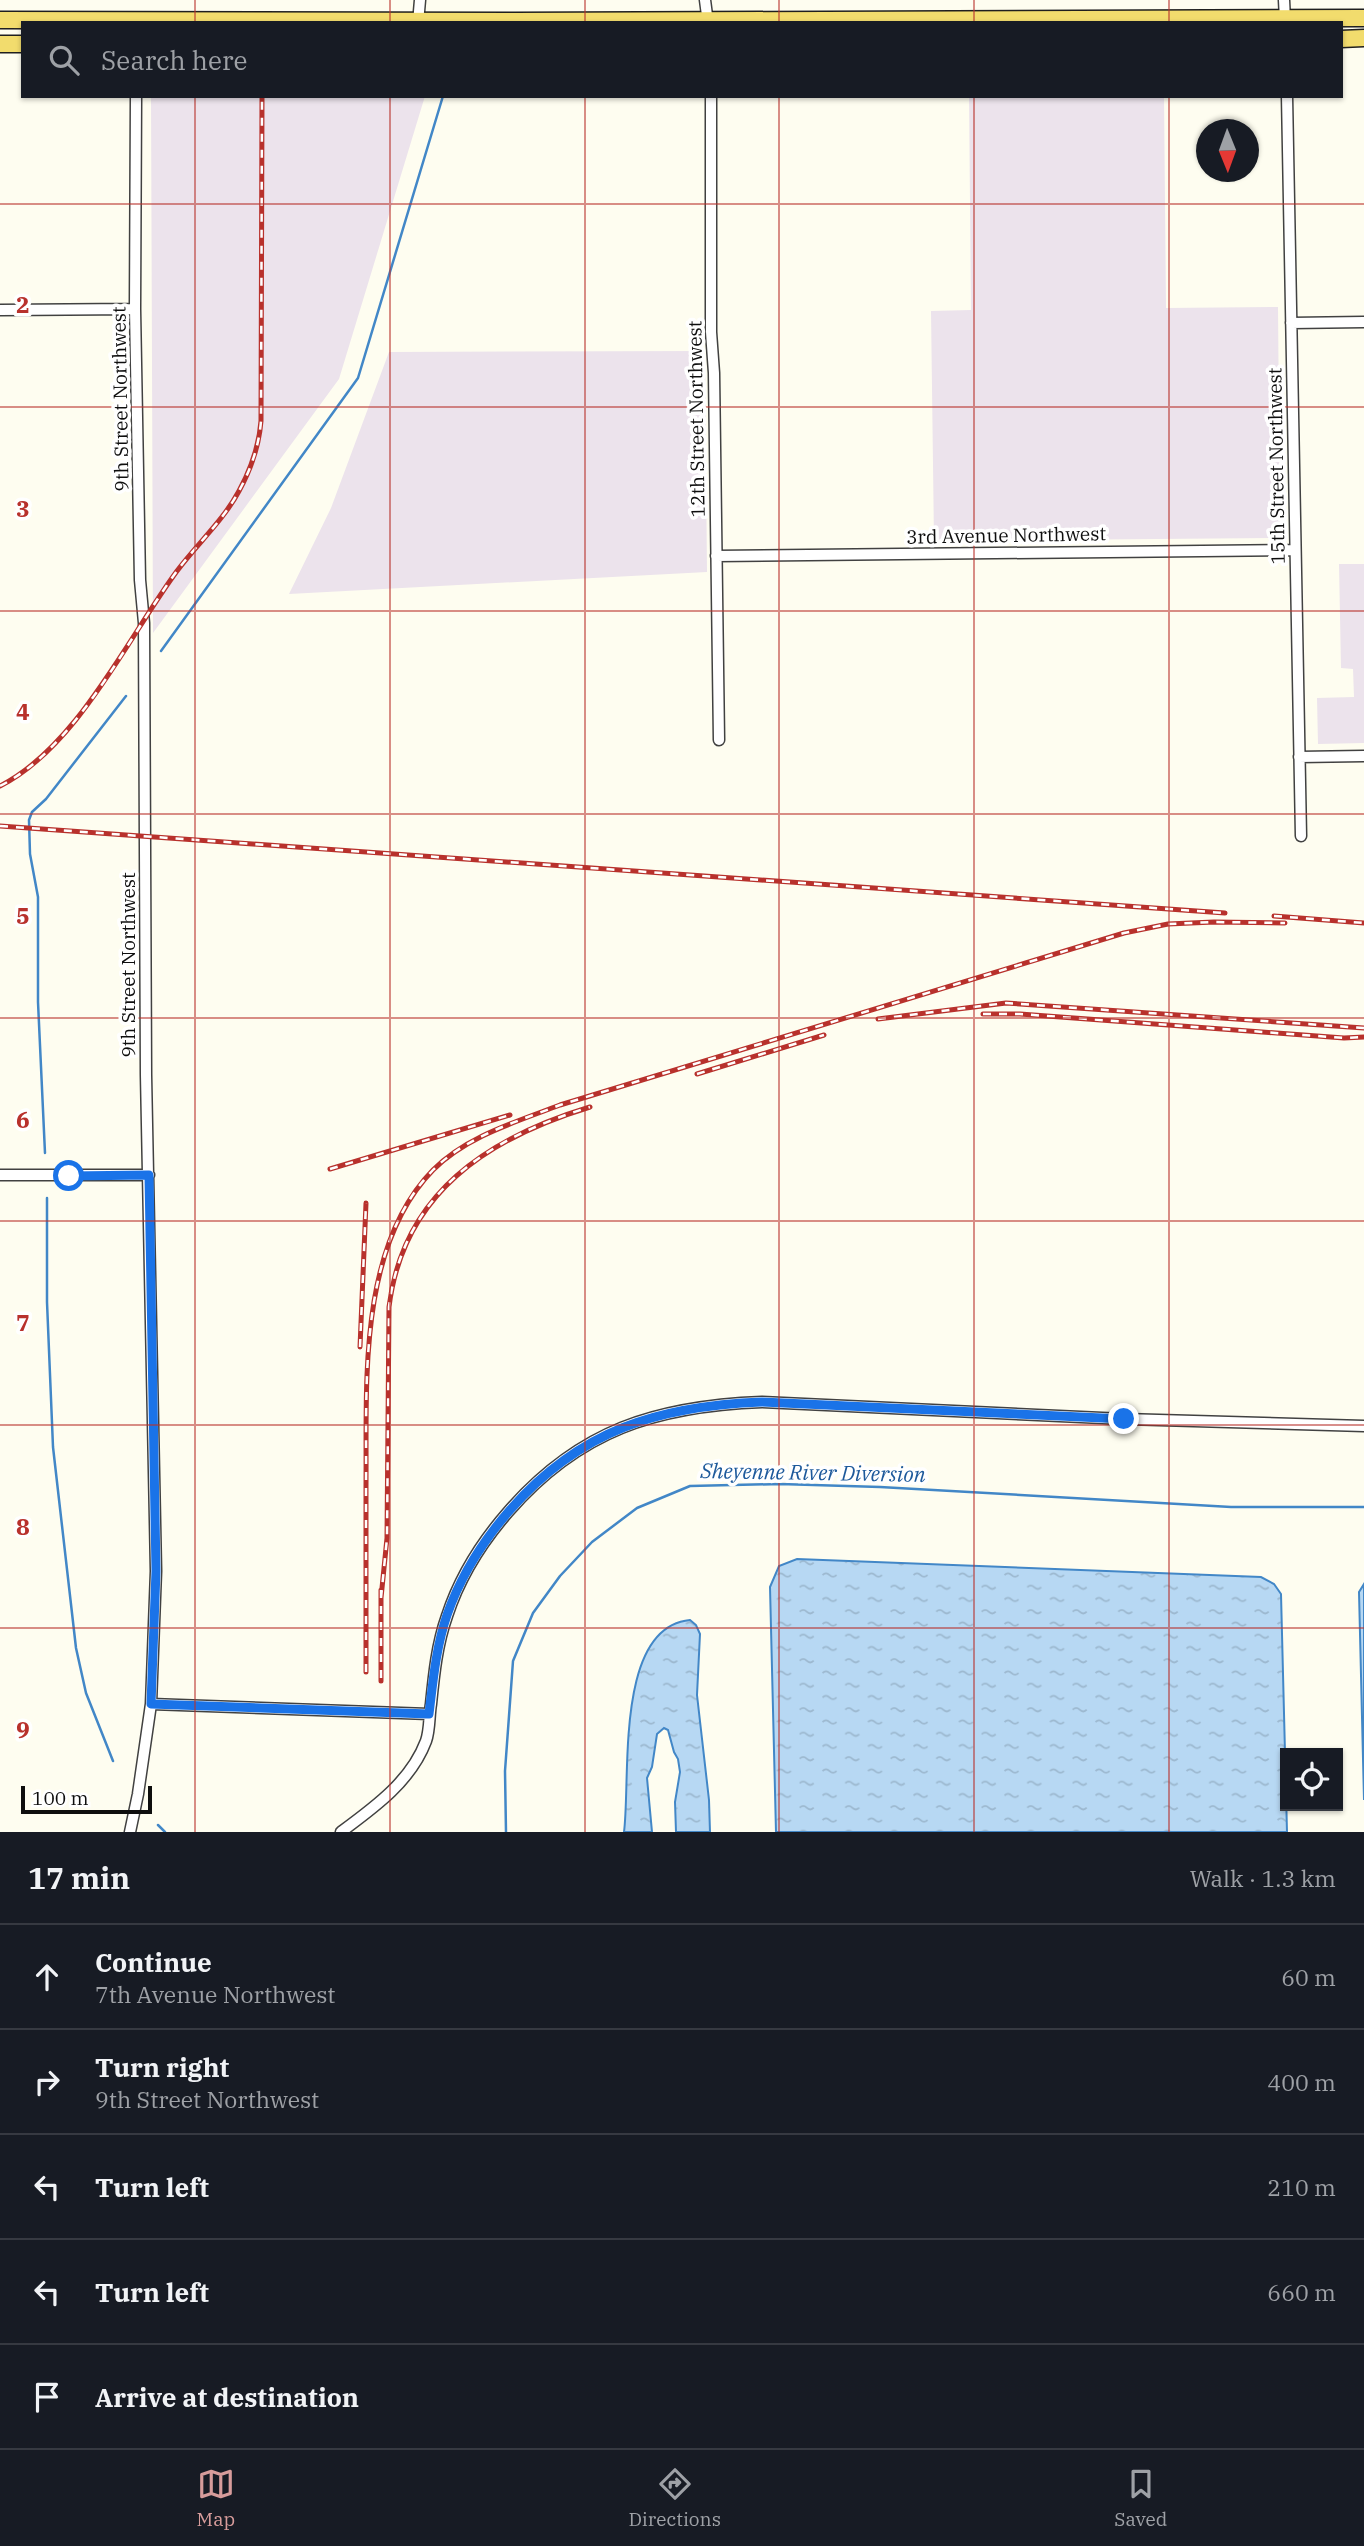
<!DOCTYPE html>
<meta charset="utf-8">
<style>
body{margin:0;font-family:"IBM Plex Serif",serif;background:#20242c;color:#f1f3f6}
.controls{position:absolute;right:21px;bottom:21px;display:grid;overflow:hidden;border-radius:0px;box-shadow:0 2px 5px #0004}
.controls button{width:63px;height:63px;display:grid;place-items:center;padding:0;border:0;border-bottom:2px solid #363941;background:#171b24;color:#f1f3f6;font:35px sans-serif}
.compass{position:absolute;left:1196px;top:119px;width:63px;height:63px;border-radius:50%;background:#171b24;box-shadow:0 2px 5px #0004;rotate:179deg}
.scale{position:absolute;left:21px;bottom:18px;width:131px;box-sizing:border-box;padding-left:7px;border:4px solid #0e0e0e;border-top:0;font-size:19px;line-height:24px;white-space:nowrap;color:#0e0e0e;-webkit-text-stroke:5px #fff;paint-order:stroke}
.stop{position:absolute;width:21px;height:21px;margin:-16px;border:5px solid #1a73e8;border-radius:50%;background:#fff}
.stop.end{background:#1a73e8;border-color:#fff;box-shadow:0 2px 7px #0008}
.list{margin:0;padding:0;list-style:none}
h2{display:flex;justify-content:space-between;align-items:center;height:91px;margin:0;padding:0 28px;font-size:30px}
h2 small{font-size:23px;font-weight:400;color:#9ea1a6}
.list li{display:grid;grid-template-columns:46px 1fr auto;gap:21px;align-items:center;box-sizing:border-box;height:105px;padding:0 28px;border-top:2px solid #363941}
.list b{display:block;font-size:26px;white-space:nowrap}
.list p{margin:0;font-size:23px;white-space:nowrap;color:#9ea1a6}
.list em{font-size:23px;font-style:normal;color:#9ea1a6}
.icon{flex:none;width:38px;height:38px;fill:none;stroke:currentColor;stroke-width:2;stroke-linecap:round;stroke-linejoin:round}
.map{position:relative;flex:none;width:1364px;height:1832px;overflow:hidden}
.search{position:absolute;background:#171b24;box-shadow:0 2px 5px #0004;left:21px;right:21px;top:21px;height:77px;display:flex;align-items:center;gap:18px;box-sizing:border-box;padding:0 24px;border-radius:0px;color:#9ea1a6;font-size:26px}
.sheet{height:616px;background:#171b24}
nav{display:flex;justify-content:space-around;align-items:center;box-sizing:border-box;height:98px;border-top:2px solid #363941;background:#171b24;font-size:19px;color:#9ea1a6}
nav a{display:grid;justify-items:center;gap:4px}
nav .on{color:#d79c9b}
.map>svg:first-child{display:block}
.industrial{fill:#ece3ec}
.water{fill:url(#water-ripples);stroke:#4287c7;stroke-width:2}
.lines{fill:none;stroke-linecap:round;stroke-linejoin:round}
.stream{stroke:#4287c7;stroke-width:2.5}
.street-casing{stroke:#414141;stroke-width:13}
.primary-casing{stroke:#1f1f1f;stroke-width:19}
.street{stroke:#fff;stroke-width:10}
.primary{stroke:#f2dc6d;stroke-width:16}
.rail-casing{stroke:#b8312c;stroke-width:5}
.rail{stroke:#fff;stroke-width:2.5;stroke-dasharray:8;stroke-linecap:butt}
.route{stroke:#1a73e8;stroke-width:9}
.grid{fill:none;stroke:#b8312c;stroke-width:2;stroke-opacity:0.55}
.labels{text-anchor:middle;stroke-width:7;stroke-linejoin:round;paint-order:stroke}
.street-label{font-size:19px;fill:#0e0e0e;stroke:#fff}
.water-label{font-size:21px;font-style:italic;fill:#1d599b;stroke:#fff}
.grid-label{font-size:23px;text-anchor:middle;font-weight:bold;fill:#b8312c;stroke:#fff;stroke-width:7;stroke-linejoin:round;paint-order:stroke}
</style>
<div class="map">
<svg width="1364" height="1832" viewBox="0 0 1364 1832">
<defs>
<pattern id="water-ripples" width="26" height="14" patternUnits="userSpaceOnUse" patternTransform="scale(1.75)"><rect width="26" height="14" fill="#b7d8f3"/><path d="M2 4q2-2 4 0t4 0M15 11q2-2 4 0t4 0" fill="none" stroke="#9cb8cf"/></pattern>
</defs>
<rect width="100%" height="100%" fill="#fefdf0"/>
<!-- industrial -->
<path class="industrial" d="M151,96h274l-86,283 -186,254z
M969,96h195l2,212 112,-1 2,231 -346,3 -3,-230 40,-1z
M705,351l2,221 -418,22 42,-86 58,-156z
M1339,564h25v179l-46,1 -1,-46 37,-1 -1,-28 -12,-1z"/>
<!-- water -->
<path class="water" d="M797,1559l464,18 13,7 7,10 6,238h-511l-6,-245 9,-21z
M1364,1584v216l-5,-208z
M690,1620l6,5 4,9 -3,61 12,105 1,32h-34l-1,-30 5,-30 -2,-13 -4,-7 -6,-22 -4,-2 -7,6 -5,33 -5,11 5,54h-28c7,-52 -10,-205 66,-212z"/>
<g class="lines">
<!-- stream -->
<path class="stream" d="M161,651l197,-273 85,-282
M45,1153l-7,-151v-105l-8,-43 -1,-34 3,-8 14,-13 80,-103
M47,1198v104l6,145 23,201 10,45 27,68
M158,1825l7,7
M506,1832l-1,-61 8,-110 20,-48 27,-37 32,-34 45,-34 53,-22 90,-2 100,3 351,20h133"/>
<!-- street casing -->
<g class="street-casing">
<path id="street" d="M705,0l3,23
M1284,0l1,20
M418,23l2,-23
M711,96v236l3,41 5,367
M1287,96l14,740
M0,310l135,-1
M1291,323l73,-1
M716,556l579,-6
M1299,757l65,-1
M0,1175h149
M151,1704l278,10
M130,1832l8,-38 13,-90 5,-133 -10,-496 -2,-452 -4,-43 -5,-271 1,-213
M341,1832c34,-25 70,-51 85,-91 4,-11 3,-26 5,-37 3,-30 6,-60 16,-88 13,-40 34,-73 61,-104 71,-82 148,-106 254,-110l362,17 240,7"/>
</g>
<!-- primary casing -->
<g class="primary-casing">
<path id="primary" d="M0,20l515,1 849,-3
M1341,39l23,-1
M0,44h23"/>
</g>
<!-- street -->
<use href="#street" class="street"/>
<!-- primary -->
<use href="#primary" class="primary"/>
<!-- rail casing -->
<g class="rail-casing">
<path id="rail" d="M0,786c77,-39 127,-147 177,-215 20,-27 46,-50 62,-80 12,-22 20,-45 22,-70l1,-325
M0,826l1225,87
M1274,916l90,7
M983,1014h37l324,24 20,-1
M878,1019l128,-16 358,25
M697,1074l127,-39
M330,1169l180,-54
M360,1347l6,-144
M381,1590v91
M381,1598l6,-60 2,-231c14,-114 99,-169 201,-200
M366,1672c0,-62 0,-124 0,-186 1,-100 -9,-238 67,-316 34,-34 83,-48 127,-65l564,-172 44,-9 46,-2 71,1"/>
</g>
<!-- rail -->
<use href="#rail" class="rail"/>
</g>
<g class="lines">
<!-- route -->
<path class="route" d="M69,1176l80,-1 7,396 -5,133 278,10c4,-33 7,-67 18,-99 14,-40 35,-73 63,-105 70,-80 148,-104 252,-108l362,17"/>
</g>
<!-- grid -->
<path class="grid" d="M195,0v23M390,0v23M585,0v23M779,0v23M974,0v23M1169,0v23M195,96v1736M390,96v1736M585,96v1736M779,96v1736M974,96v1736M1169,96v1736M0,204h1364M0,407h1364M0,611h1364M0,814h1364M0,1018h1364M0,1221h1364M0,1425h1364M0,1628h1364"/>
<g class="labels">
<!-- street labels -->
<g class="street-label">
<text transform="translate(120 399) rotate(-91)" y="7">9th Street Northwest</text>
<text transform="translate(696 419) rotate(-91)" y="7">12th Street Northwest</text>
<text transform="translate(1276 466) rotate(-91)" y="7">15th Street Northwest</text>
<text transform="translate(1006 535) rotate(-1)" y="7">3rd Avenue Northwest</text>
<text transform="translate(128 965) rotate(-90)" y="7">9th Street Northwest</text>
</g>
<!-- water labels -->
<g class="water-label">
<text transform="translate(813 1473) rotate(1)" y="7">Sheyenne River Diversion</text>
</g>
</g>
<g class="grid-label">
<text x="23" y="313">2</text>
<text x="23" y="517">3</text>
<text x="23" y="720">4</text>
<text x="23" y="924">5</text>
<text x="23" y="1128">6</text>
<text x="23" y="1331">7</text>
<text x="23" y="1535">8</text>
<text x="23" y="1738">9</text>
</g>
</svg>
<div class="controls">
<button><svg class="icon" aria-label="locate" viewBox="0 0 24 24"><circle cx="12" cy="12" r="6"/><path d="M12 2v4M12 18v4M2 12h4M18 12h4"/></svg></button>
</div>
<svg class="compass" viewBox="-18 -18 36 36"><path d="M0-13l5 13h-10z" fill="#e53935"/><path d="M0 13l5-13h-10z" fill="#9ea1a6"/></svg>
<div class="scale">100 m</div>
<div class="stop" style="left:69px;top:1176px"></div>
<div class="stop end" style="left:1124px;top:1419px"></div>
<div class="search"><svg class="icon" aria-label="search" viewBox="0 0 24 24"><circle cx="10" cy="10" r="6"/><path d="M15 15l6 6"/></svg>Search here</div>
</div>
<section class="sheet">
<h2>17 min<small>Walk · 1.3 km</small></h2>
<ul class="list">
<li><svg class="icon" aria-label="ahead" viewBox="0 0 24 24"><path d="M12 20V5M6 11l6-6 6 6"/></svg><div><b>Continue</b><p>7th Avenue Northwest</p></div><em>60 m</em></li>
<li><svg class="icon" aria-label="right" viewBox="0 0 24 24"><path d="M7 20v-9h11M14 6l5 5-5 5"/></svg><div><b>Turn right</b><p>9th Street Northwest</p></div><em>400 m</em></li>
<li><svg class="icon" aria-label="left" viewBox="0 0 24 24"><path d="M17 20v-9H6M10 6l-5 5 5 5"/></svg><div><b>Turn left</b></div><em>210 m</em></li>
<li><svg class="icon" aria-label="left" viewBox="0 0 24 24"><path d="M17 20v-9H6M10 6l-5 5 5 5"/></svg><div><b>Turn left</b></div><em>660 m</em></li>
<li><svg class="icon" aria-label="arrive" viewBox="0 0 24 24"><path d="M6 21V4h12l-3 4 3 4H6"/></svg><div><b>Arrive at destination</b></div></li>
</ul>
</section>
<nav>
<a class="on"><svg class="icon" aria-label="map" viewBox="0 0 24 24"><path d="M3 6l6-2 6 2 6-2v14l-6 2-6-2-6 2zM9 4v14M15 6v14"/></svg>Map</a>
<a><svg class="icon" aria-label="directions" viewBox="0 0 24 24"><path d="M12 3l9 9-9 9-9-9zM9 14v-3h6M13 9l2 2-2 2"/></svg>Directions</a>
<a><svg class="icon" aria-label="saved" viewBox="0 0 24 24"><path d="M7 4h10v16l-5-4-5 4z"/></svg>Saved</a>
</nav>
